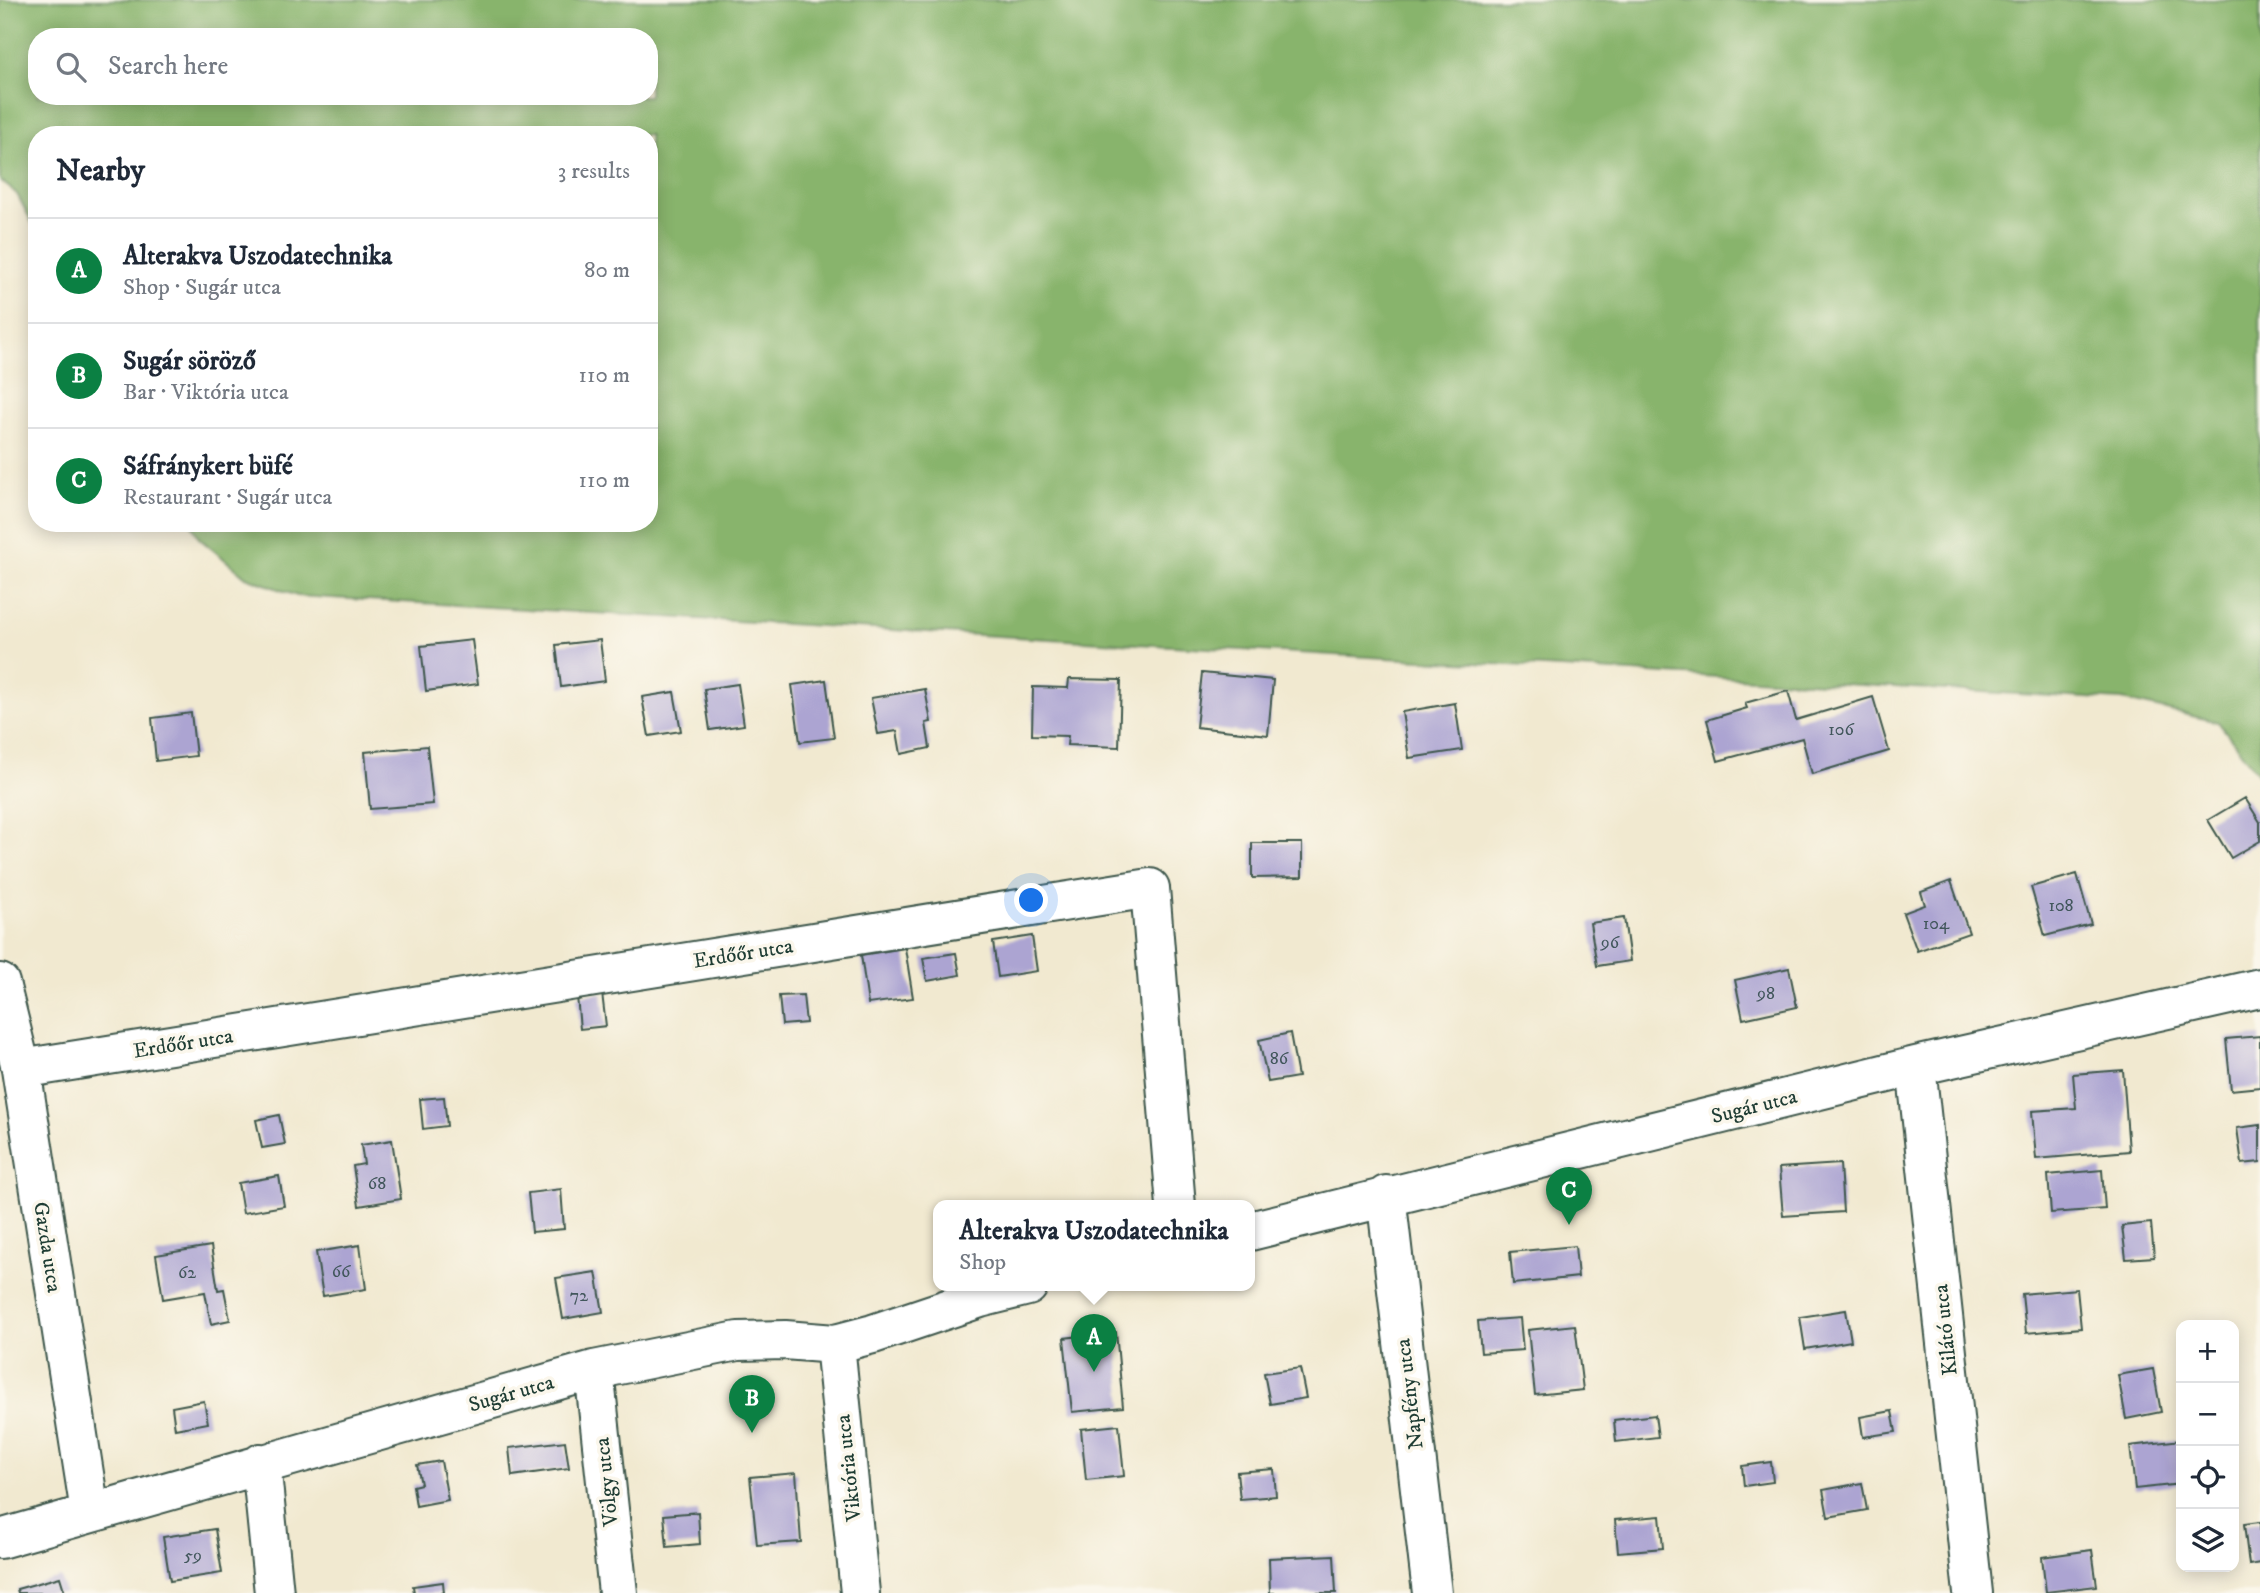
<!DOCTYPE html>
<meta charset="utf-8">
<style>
body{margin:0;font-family:"IM FELL DW Pica",serif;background:#f6f6f7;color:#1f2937}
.controls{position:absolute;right:21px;bottom:21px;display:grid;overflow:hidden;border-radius:14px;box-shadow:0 4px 18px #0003}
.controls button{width:63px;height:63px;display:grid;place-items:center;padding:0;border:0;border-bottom:2px solid #e0e1e3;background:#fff;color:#1f2937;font:35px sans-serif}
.you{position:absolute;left:1032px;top:901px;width:24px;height:24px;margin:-18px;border:5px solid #fff;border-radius:50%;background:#1a73e8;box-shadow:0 0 0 10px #1a73e833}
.badge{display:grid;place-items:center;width:46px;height:46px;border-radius:50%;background:#0b8043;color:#fff;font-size:23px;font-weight:700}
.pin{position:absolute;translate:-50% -58px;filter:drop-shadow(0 2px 4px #0008)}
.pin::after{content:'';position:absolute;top:37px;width:24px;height:21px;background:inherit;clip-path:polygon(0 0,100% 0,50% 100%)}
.popup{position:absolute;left:933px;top:1200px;width:322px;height:91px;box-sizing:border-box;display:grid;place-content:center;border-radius:14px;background:#fff;filter:drop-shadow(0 2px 5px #0005);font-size:23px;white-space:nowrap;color:#747a83}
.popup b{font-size:26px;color:#1f2937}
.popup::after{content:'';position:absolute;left:50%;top:100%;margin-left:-14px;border:14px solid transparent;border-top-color:#fff}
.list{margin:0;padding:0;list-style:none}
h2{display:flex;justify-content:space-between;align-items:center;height:91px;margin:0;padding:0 28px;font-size:30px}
h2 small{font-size:23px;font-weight:400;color:#747a83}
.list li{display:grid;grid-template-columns:46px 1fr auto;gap:21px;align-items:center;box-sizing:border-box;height:105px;padding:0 28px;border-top:2px solid #e0e1e3}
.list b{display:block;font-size:26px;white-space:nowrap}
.list p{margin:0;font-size:23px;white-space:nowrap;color:#747a83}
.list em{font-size:23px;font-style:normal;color:#747a83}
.icon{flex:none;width:38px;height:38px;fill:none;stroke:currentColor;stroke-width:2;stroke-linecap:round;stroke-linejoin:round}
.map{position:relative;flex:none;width:2260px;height:1593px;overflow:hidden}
.search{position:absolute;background:#fff;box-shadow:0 4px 18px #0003;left:28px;top:28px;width:630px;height:77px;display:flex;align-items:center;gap:18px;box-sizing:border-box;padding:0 24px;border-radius:28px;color:#747a83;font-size:26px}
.panel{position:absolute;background:#fff;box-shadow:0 4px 18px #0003;left:28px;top:126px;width:630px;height:406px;border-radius:28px}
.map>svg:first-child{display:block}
.forest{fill:#88b46c;stroke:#547850;stroke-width:2;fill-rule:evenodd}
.building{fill:#aca4d2}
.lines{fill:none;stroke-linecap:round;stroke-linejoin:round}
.street-casing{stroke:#3e574b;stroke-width:42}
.street{stroke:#fff;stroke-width:38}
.labels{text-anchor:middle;stroke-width:7;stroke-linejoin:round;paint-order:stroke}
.number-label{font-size:18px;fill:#42575c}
.street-label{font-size:21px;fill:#1f3d34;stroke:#fbf7ec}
</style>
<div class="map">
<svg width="2260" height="1593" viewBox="0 0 2260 1593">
<rect width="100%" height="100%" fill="#fbf7ec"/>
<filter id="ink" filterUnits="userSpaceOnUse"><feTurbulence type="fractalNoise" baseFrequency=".0143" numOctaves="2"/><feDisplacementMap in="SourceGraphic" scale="14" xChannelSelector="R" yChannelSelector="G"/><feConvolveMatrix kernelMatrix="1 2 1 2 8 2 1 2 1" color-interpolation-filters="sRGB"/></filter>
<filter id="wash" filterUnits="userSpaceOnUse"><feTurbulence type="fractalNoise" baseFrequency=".00686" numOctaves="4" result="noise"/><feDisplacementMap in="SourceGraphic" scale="28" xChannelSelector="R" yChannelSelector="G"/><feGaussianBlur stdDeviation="1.57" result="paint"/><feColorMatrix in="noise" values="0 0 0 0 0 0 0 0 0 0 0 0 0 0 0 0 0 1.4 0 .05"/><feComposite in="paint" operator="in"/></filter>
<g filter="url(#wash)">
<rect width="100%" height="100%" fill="#f1e9d0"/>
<!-- forest -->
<path class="forest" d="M0,0h2260v776l-42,-54 -96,-22 -1825,-104 -51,-19 -47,-39 -8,-15h458v-388h-612v97l-20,-38 -17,-14zM37,37h612v59h-612z"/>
<g id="blocks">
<!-- building -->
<path class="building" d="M472,640l6,44 -52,7 -5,-45z
M600,640l5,41 -44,6 -5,-42z
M1202,673l71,7 -5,55 -72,-8z
M1069,679l52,1 -2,67 -52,-2 1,-9 -36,-1 1,-48 35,1z
M826,680l8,58 -34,4 -8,-57z
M738,684l6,41 -34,5 -6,-41z
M925,689l6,33 -5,1 4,25 -29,6 -4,-23 -19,3 -7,-36z
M1788,691l8,29 77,-23 16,54 -77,23 -10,-36 -84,23 -11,-41 40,-12 -2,-5z
M674,692l7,39 -32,5 -7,-39z
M1455,703l7,47 -53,8 -7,-46z
M191,713l5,43 -40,5 -4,-43z
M427,746l6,58 -63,5 -5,-57z
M2245,798l15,24v19l-29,17 -23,-38z
M1252,843h50v34l-50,1z
M2077,874l14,50 -46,12 -14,-49z
M1951,881l18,52 -52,18 -14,-38 22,-8 -4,-13z
M1624,918l6,43 -33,5 -7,-43z
M1032,936l5,35 -39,6 -5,-35z
M905,948l8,50 -45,6 -7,-49z
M956,953l4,22 -33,6 -4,-23z
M1789,968l8,39 -54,12 -8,-39z
M602,993l4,33 -26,3 -3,-33z
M803,995l3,28 -24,2 -3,-29z
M1290,1033l8,44 -30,5 -9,-42z
M2260,1036v51l-29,3 -5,-51z
M2123,1070l6,81 -93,8 -4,-48 44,-3 -3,-34z
M444,1097l3,29 -24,3 -3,-30z
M279,1115l6,29 -23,4 -6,-28z
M2260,1125v37l-18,2 -5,-36z
M392,1140l9,59 -42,7 -6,-40 11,-2 -3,-19z
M1840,1164l3,48 -60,4 -4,-48z
M2102,1170l3,39 -54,4 -3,-38z
M279,1176l5,30 -41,7 -5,-30z
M561,1189l3,40 -32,3 -4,-39z
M2151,1223l3,34 -28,2 -4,-33z
M360,1245l6,44 -43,7 -7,-44z
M211,1246l7,44 6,-1 6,31 -19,4 -6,-32 -42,7 -7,-44z
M1575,1246l3,31 -65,7 -3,-32z
M596,1272l7,40 -40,7 -7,-41z
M2077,1289l4,39 -55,5 -4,-39z
M1846,1310l5,31 -46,8 -5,-32z
M1520,1318l3,32 -42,3 -3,-32z
M1575,1325l8,65 -48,5 -7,-65z
M1116,1332l7,75 -51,5 -8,-74z
M2234,1338l4,17 -4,1z
M1300,1368l6,30 -36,6 -6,-31z
M2153,1369l8,43 -35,7 -8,-44z
M204,1401l4,22 -33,6 -3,-22z
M1892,1411l4,21 -33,5 -3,-20z
M1655,1415l3,22 -42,5 -2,-22z
M1119,1425l5,51 -38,4 -5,-51z
M2181,1440v44l-46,5 -5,-43z
M565,1441l4,27 -57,8 -3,-28z
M441,1461l7,39 -32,6 -3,-20 8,-2 -4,-19z
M1771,1462l2,20 -29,4 -2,-20z
M1274,1469l2,27 -36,3 -3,-27z
M796,1473l5,69 -44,3 -7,-68z
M1862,1483l5,27 -39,7 -5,-27z
M698,1512l2,32 -33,3 -3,-32z
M1660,1516l3,32 -45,4 -3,-32z
M2260,1522v41l-11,2 -5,-41z
M215,1529l7,44 -52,8 -7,-44z
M2092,1550l5,36 -51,6 -4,-35z
M1334,1555l2,38h-66l-1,-35z
M60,1577l5,16h-47l-1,-4z
M443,1582l1,11h-30l-1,-7z"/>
</g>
</g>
<g filter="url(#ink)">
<use href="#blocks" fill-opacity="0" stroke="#3e574b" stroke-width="2"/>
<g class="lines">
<!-- street casing -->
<g class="street-casing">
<path id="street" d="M0,983l21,86 69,443
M1916,1066l57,527
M21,1069l1129,-181 26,318
M1386,1195l46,398
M1250,1231l666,-165 344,-78
M835,1344l25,249
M594,1370l24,223
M261,1463l13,130
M0,1539l594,-169 144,-29 47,-1 50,4 38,-10 107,-36 48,-12"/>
</g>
<!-- street -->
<use href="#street" class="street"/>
</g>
</g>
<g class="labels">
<!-- number labels -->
<g class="number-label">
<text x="1841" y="735">106</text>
<text x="2061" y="911">108</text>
<text x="1936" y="929">104</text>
<text x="1610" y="948">96</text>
<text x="1766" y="999">98</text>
<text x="1279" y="1064">86</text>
<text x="377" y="1189">68</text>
<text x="341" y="1277">66</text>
<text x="187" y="1278">62</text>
<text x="579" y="1301">72</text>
<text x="193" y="1561">59</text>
</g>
<!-- street labels -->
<g class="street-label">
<text transform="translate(743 953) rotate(-9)" y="7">Erdőőr utca</text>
<text transform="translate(183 1043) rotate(-9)" y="7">Erdőőr utca</text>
<text transform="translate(1754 1106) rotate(-14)" y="7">Sugár utca</text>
<text transform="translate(48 1247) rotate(81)" y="7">Gazda utca</text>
<text transform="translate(1945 1330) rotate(-96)" y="7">Kilátó utca</text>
<text transform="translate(511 1393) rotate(-16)" y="7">Sugár utca</text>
<text transform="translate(1409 1394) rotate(-97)" y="7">Napfény utca</text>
<text transform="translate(848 1468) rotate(-96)" y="7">Viktória utca</text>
<text transform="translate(606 1482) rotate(-96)" y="7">Völgy utca</text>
</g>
</g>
</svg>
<div class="controls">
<button>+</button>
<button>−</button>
<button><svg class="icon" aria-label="locate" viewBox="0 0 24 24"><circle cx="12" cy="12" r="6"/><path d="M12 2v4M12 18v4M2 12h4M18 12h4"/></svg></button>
<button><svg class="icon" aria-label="layers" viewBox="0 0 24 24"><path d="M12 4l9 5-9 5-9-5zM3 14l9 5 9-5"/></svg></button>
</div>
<div class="you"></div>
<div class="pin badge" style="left:1094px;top:1372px">A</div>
<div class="popup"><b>Alterakva Uszodatechnika</b>Shop</div>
<div class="pin badge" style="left:752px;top:1433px">B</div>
<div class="pin badge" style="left:1569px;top:1225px">C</div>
<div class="search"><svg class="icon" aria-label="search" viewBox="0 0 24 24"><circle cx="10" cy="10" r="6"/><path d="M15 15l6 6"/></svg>Search here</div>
<section class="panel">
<h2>Nearby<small>3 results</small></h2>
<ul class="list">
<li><span class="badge">A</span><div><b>Alterakva Uszodatechnika</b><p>Shop · Sugár utca</p></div><em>80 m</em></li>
<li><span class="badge">B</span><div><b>Sugár söröző</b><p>Bar · Viktória utca</p></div><em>110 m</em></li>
<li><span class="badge">C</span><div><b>Sáfránykert büfé</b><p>Restaurant · Sugár utca</p></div><em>110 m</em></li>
</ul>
</section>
</div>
